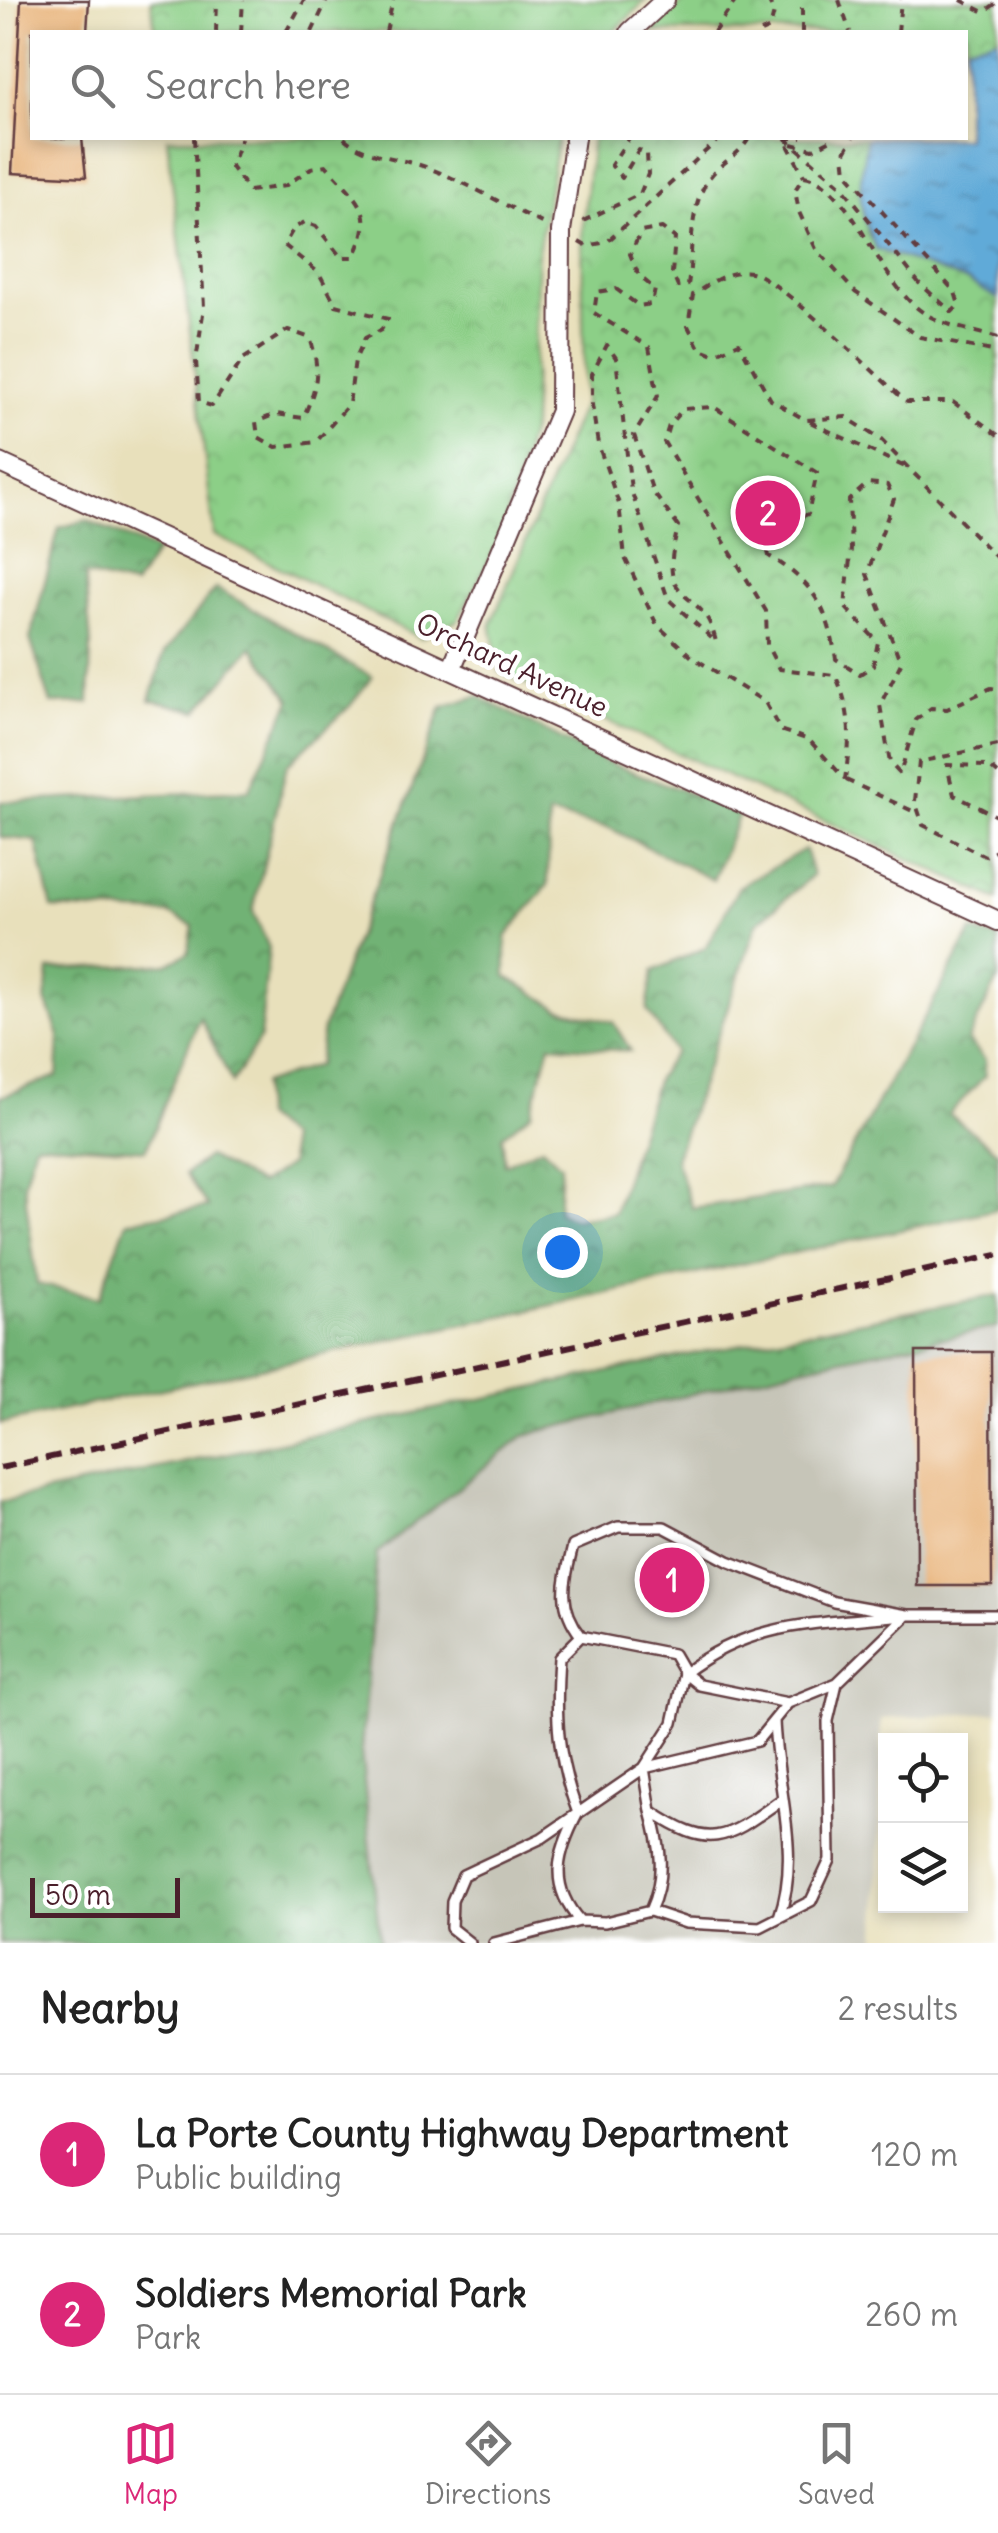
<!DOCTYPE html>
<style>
body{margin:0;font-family:Delius,sans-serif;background:#f2f2f2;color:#222}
.controls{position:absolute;right:30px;bottom:30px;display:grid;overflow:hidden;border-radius:0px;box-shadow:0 5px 15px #0003}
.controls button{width:90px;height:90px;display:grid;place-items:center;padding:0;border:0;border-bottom:2px solid #e0e0e0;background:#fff;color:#222;font:50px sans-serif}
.scale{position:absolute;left:30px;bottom:25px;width:150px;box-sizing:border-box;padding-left:10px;border:5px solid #4a1f2b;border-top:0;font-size:28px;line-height:35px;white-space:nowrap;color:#4a1f2b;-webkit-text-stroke:8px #fff;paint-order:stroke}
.you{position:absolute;left:562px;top:1252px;width:35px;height:35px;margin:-25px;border:8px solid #fff;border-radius:50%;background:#1a73e8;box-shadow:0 0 0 15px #1a73e833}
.badge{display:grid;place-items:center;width:65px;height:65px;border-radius:50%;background:#db2777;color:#fff;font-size:32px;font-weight:700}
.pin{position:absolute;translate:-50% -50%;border:5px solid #fff;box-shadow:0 2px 10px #0006}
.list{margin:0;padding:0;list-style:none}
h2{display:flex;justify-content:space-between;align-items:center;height:130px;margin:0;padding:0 40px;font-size:42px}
h2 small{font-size:32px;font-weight:400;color:#767676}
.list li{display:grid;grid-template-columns:65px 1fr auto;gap:30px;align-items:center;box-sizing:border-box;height:160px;padding:0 40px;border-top:2px solid #e0e0e0}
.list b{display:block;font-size:38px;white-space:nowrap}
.list p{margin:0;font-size:32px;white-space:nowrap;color:#767676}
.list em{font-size:32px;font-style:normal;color:#767676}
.icon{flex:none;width:55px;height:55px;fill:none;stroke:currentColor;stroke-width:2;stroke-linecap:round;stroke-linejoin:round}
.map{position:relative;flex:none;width:998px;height:1943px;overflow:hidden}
.search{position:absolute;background:#fff;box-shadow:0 5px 15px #0003;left:30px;right:30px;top:30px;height:110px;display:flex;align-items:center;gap:25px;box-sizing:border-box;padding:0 35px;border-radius:0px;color:#767676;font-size:38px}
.sheet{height:450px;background:#fff}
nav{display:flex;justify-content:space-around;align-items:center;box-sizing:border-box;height:140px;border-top:2px solid #e0e0e0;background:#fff;font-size:28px;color:#767676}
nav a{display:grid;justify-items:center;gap:5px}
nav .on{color:#db2777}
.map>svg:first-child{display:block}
.industrial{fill:#c6c5b8}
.forest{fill:url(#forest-crowns);stroke:#5e6850;stroke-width:2.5}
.park{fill:url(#park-crowns);stroke:#6b7759;stroke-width:2.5}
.water{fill:url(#water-ripples);stroke:#566482;stroke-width:2.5}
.building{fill:#e7b075}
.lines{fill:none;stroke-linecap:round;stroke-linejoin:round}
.service-casing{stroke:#623c41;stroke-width:14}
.minor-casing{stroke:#623c41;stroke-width:22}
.path{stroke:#623c41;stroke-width:4;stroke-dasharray:8 8;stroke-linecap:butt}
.service{stroke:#fff;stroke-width:9}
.minor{stroke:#fff;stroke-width:18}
.rail{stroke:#4a1f2b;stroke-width:6;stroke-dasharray:15 8;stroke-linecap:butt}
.labels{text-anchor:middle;stroke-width:9;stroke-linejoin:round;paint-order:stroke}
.street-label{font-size:28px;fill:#4a1f2b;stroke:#fff}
</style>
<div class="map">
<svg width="998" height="1943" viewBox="0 0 998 1943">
<defs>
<pattern id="forest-crowns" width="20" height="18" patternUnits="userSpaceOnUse" patternTransform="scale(2.5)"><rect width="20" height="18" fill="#71b274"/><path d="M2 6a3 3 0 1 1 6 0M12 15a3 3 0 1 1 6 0" fill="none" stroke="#5f905f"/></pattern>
<pattern id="park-crowns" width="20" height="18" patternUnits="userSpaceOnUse" patternTransform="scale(2.5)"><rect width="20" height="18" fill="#8ccf87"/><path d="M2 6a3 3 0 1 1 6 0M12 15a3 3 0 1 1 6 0" fill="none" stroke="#7ab175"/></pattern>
<pattern id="water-ripples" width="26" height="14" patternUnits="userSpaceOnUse" patternTransform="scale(2.5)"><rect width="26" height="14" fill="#61aad8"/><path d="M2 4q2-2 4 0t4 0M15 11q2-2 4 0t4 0" fill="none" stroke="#528aaf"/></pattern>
</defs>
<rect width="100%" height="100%" fill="#fff"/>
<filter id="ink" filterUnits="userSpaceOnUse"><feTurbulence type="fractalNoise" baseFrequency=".01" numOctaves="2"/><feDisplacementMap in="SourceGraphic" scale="20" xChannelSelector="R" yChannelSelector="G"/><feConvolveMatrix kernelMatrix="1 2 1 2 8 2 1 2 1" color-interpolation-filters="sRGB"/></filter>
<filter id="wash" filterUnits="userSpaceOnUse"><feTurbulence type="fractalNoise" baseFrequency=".0048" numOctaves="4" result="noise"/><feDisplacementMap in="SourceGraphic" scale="40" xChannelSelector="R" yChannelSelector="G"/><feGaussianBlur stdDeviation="2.25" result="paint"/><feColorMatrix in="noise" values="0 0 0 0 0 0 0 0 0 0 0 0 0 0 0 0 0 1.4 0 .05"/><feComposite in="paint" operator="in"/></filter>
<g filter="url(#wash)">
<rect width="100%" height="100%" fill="#e8e0bb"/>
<!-- industrial -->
<path class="industrial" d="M998,1308v404l-117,7 -4,224h-538l8,-496z"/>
<!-- forest -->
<path class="forest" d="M87,520l70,31 -23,35 -49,-11 6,69 -2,59 -38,1 -21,-65 29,-111z
M216,588l156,89 -22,29 -63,59 -34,146 16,37 -9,90 -28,45 -32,-66 -54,133 -111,-7 -11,41 13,100 62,14 28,-77 81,-14 -23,-33 23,-17 52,27 30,-20 -2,-26 -25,-21 -1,-33 56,-19 5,-37 119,-321 36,-11 126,65 136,51 -27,68 -104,-52 -60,-13 -1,70 -42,52v39l54,33 53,13 18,29 -81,-6 -19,68 -29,23 3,28 37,-17 19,18 -3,48 17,6 39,-6 43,-135 18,-26 -28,-42 6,-39 52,-23 34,-61 66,-38 8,26 -56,48 -82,236 17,49 139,-21 141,-256 26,7v41l-30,61 17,20v16l-36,38 49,38v57l-998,215v-327l57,-21 2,-40 -13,-36 3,-30 118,-6 21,-11 5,-27 -24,-12 -117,-6 -16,-67 -36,-4v-35l249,-12 42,-90 -39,-53 -55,64 -47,-11 14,-47z
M998,1295v32l-201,41 -272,67 -148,118 -16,197 19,193h-380v-441l686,-147z"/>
<!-- park -->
<path class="park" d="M151,0h495l-32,32h-459z
M685,0h313v900l-498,-228 -9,-48 93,-222 -2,-168 10,-96h374v-106h-315z
M167,138h391l-20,114 -6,174 -31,111 -43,83 -37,18 -207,-103z"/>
<!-- water -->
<path class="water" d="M998,38v261l-30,-18 -92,-32c-21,-44 -17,-65 -9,-111h99v-92z"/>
<g id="blocks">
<!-- building -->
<path class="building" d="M21,0h68l-2,32h-55v106h50l4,39 -74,-4z
M916,1352h75l1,234h-75z"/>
</g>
</g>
<g filter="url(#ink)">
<use href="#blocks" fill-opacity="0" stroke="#623c41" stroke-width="2.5"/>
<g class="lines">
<!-- service casing -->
<g class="service-casing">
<path id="service" d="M581,1636c-24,-31 -17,-53 -8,-90l45,-19h46l64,34 106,41 73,13
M837,1683l-49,20 -89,-18 -15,-12c66,-51 130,-49 210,-57
M774,1720c2,67 28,133 5,197
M651,1811c10,35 15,65 -1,100l36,12 74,4 51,-26 19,-41 -2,-139 9,-38 70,-68h91
M650,1911l-45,11 -25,-1c-32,-36 -23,-68 -2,-108 -21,-55 -23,-97 -19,-155l22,-22 92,18 11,19 -11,50 -29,45 7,43c61,41 75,28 130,-11
M470,1943l-19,-15 1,-27 11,-26 79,-37 102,-70 113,-27 31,-38
M494,1943l86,-22"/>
</g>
<!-- minor casing -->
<g class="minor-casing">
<path id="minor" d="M630,32l35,-32
M0,463l998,458
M452,667l108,-256 1,-180 14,-93"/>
</g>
<!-- path -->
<path class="path" d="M839,0l11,32
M961,0l23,12 14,-10
M216,32l1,-32
M241,32l2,-32
M286,32l18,-32
M312,32l15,-32
M386,32l7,-32
M714,32l22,-32
M761,32l9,-4 4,-15 -6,-13
M802,32v-32
M898,32l3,-32
M194,138l10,169 -8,54 3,41 13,4 31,-47 45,-29 22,8c11,32 7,49 -7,80l-27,-4 -20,8 2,15 18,10 40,-5 33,-38 6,-44 10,-22 16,-8 7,-11 -52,-14 -17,-32 -35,-28 10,-17 11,-6 11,4 25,31h13c24,-49 3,-56 -28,-92l-15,3 -26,18 -36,5 -18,-24 10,-29
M344,138c21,19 60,20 87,31 39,15 76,38 113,55
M749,138c-9,17 -28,24 -39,39 -23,32 -16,71 -22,108l-10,2 -6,-14 3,-35 -13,-10 -21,4 -11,22 9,22 16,13 -3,15 -13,2 -23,-17 -19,3 -3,21 55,34 9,49 -24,39 19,57 25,34c-3,16 -11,42 -3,57 14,24 32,19 41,59l-48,-43 -37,-109 -15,-132 -9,-13 -15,29v31l6,39 21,60 6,54 32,67 35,32 73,45 15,28 29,10 36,39c6,-38 7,-69 -10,-104l-56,-6 -12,-24 -1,-34 -102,-169 5,-17 14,-16 31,-2 103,66 -9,41 -36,15 -6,14 3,13c45,27 59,52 67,103l24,15 13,-8 5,-24 -33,-35 6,-58 -2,-49 19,-17 19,2 7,14 -27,75 34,89 -21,42 10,58 10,11 16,-54 15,-12 16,1 44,-21 7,1
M785,138l56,47 78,98 33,29 7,-7 -4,-13 -109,-120 -2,-18 9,-16
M785,138h17
M792,144l21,5 22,-11
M788,145l16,31
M583,221l57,-27 8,-20 -1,-21 -8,-3 -17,28 -11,-13 18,-27
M579,242l7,4 21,-4 113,-104
M998,338c-23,-7 -54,-12 -74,-25 -46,-29 -71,-129 -120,-137l-9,14 4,22 17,37 39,43 65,45 78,15
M810,422l95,45
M998,435l-45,-33h-46c-30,-25 -128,-124 -156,-130 -21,-3 -41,11 -58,23l-5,31 11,22 15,6 25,-11 32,57 35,20 40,-3 35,23 117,119
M998,745l-79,17 -4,39 8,24 62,31 13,-7
M998,774l-9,-8 -42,-1 7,30 44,22
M846,780l73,34"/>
<!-- service -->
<use href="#service" class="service"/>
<!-- minor -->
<use href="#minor" class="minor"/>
<!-- rail -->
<path class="rail" d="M0,1468l998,-213"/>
</g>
</g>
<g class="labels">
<!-- street labels -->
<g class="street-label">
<text transform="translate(512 665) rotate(25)" y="10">Orchard Avenue</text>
</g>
</g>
</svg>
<div class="controls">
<button><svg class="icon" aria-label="locate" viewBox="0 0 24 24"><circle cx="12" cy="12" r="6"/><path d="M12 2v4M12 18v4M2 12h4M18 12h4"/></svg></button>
<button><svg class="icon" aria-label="layers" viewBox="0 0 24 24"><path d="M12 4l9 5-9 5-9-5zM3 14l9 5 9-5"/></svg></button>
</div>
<div class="scale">50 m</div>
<div class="you"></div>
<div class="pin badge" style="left:672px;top:1580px">1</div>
<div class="pin badge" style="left:768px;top:513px">2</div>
<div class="search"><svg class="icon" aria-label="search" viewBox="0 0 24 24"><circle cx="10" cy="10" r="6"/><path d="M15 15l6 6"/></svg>Search here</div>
</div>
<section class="sheet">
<h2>Nearby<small>2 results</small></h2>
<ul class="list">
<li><span class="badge">1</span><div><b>La Porte County Highway Department</b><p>Public building</p></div><em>120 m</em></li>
<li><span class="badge">2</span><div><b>Soldiers Memorial Park</b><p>Park</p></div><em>260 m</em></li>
</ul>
</section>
<nav>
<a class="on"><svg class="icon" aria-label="map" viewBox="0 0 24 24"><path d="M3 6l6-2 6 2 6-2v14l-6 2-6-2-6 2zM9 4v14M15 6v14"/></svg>Map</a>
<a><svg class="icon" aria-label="directions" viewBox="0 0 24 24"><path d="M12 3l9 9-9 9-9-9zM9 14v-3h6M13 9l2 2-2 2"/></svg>Directions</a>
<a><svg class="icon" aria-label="saved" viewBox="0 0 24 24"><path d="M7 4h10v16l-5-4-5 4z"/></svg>Saved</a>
</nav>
